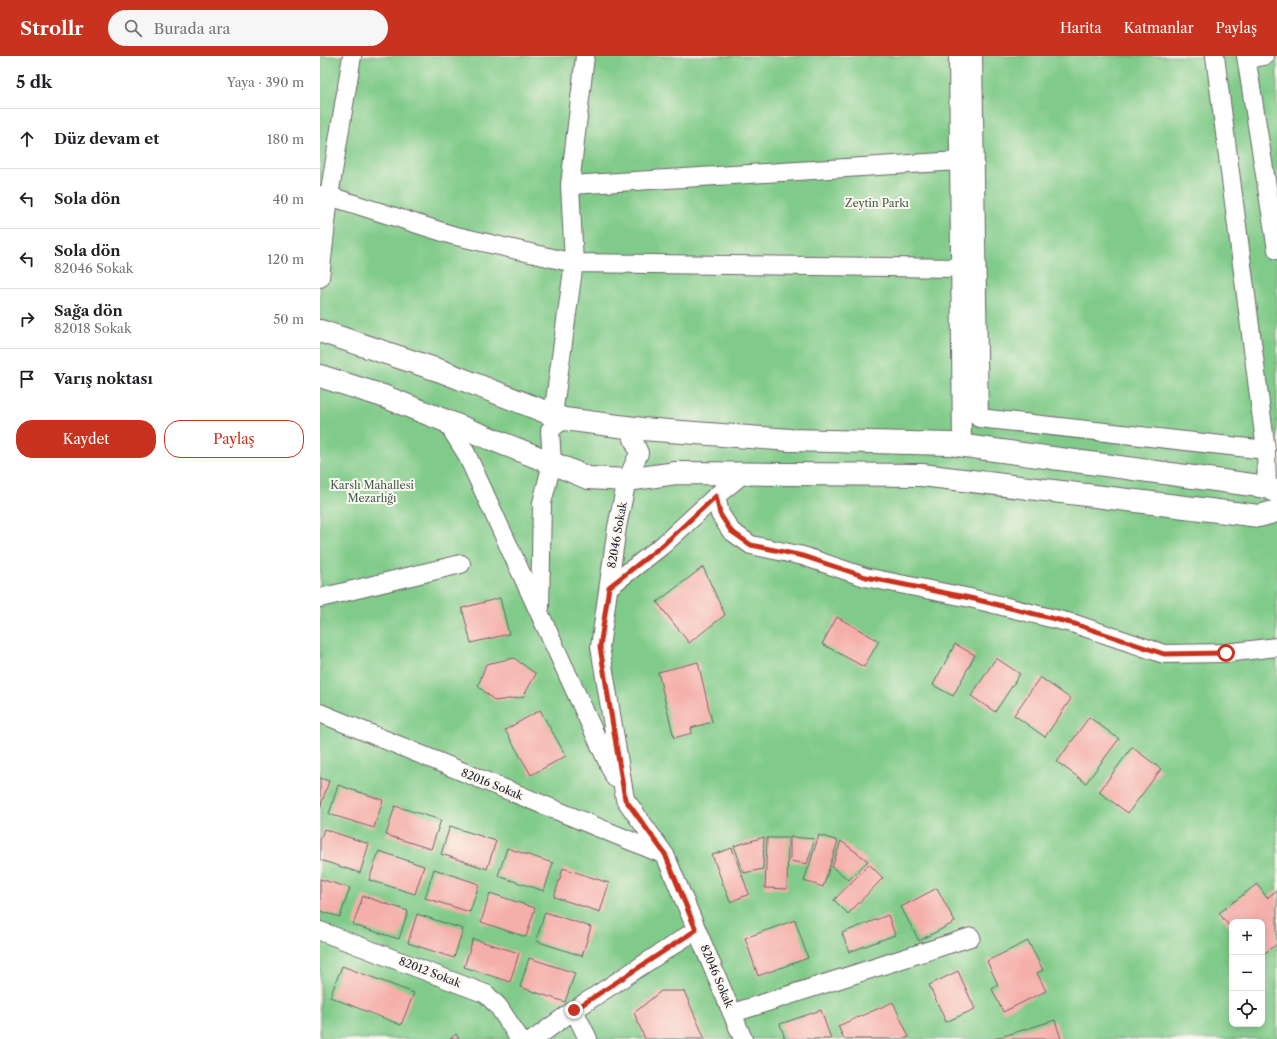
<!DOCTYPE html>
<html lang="tr">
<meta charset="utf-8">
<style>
body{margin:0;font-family:"Libre Caslon Text",serif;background:#f6f6f6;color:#202124}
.controls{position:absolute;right:12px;bottom:12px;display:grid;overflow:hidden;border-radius:8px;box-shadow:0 2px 10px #0003}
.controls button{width:36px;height:36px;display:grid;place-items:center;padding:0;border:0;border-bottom:1px solid #e0e0e0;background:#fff;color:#202124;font:20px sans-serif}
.stop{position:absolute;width:12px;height:12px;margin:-9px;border:3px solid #c8321e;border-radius:50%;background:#fff}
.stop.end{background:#c8321e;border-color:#fff;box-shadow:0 1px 4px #0008}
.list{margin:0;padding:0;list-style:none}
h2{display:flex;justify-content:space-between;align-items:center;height:52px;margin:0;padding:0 16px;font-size:17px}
h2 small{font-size:13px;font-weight:400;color:#757577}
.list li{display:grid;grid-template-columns:26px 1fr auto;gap:12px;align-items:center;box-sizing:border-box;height:60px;padding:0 16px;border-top:1px solid #e0e0e0}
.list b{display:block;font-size:15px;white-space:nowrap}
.list p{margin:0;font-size:13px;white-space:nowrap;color:#757577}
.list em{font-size:13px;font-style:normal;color:#757577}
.actions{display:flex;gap:8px;padding:12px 16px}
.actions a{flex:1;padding:9px 0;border:1px solid #c8321e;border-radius:16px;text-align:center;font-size:14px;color:#c8321e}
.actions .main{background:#c8321e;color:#fff}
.icon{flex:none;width:22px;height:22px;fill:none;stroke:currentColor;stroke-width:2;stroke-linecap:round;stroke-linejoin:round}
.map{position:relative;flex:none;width:957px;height:983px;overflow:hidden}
header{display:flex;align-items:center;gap:24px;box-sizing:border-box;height:56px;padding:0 20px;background:#c8321e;color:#fff}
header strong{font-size:19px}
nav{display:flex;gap:22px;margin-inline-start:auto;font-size:14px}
.search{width:280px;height:36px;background:#f6f6f6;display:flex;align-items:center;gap:10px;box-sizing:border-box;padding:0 14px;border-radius:22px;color:#757577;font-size:15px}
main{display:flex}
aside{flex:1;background:#fff}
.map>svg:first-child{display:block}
.green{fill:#80cb89;stroke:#517662;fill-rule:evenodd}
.building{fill:#f5afaa}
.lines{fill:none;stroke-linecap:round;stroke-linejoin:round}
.minor-casing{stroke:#6a6367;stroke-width:20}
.secondary-casing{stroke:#6a6367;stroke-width:24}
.minor{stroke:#fff;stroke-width:18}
.secondary{stroke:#fff;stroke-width:22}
.route{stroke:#c8321e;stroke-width:5}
.labels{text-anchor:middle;stroke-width:4;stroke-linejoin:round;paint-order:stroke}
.park-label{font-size:11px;fill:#435d56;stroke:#fbf7ec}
.street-label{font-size:11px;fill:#22223b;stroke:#fbf7ec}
</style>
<header>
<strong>Strollr</strong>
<div class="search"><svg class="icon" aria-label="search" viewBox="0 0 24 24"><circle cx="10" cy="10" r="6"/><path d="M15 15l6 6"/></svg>Burada ara</div>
<nav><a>Harita</a><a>Katmanlar</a><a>Paylaş</a></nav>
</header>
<main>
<aside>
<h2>5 dk<small>Yaya · 390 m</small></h2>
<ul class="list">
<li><svg class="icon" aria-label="ahead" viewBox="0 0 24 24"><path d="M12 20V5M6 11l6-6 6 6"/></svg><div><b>Düz devam et</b></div><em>180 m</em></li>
<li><svg class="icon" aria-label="left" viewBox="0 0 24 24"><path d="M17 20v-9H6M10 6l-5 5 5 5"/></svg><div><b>Sola dön</b></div><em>40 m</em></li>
<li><svg class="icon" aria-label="left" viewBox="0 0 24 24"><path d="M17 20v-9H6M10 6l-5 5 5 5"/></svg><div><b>Sola dön</b><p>82046 Sokak</p></div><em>120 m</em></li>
<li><svg class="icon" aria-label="right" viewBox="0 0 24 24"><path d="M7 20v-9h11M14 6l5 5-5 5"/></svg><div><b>Sağa dön</b><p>82018 Sokak</p></div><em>50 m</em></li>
<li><svg class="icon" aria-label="arrive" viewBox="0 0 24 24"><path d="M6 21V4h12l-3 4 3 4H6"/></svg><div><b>Varış noktası</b></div></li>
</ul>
<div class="actions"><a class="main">Kaydet</a><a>Paylaş</a></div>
</aside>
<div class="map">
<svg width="957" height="983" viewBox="0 0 957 983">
<rect width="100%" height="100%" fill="#fbf7ec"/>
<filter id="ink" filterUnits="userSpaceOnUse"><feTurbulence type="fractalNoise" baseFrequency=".025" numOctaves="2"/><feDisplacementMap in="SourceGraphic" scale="8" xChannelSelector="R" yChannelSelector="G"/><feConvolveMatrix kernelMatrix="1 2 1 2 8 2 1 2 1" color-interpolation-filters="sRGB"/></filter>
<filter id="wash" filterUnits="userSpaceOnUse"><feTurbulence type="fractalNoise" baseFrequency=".012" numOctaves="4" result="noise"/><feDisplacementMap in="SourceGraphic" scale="16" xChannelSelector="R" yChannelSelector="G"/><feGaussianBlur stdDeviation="0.9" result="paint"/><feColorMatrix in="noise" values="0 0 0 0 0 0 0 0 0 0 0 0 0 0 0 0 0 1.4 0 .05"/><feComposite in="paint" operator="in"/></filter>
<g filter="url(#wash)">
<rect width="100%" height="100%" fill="#f0dcba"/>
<!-- green -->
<path class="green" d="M0,0h957v983h-957zM912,866h30v102h-30z"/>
<g id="blocks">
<!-- building -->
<path class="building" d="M383,511l22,48 -36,28 -32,-41z
M180,542l9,36 -38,9 -9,-35z
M517,561l42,24 -15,26 -42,-23z
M635,588l20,11 -22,41 -20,-11z
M194,602l22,16 -13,23 -28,4 -17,-15 8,-22z
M676,602l24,16 -25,38 -24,-16z
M378,606l14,60 -21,6 1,5 -18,5 -16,-66z
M720,621l31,22 -26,38 -31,-22z
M220,654l26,46 -35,19 -26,-45z
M769,661l30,22 -33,44 -29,-21z
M812,691l29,22 -33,44 -29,-21z
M0,722l9,3 -9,27z
M18,729l45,15 -9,28 -45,-14z
M75,750l46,14 -10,29 -45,-14z
M130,770l46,15 -9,28 -46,-15z
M4,773l45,15 -9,29 -40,-13v-20z
M499,779l19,6 -15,46 -19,-6z
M444,781l-1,32 -19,4 -10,-27z
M470,781l25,2 -8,25 -17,-3z
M447,782h21l-1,51 -22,-1z
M521,785l27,20 -19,19 -17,-13z
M187,792l46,15 -9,28 -46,-15z
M412,792l17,46 -19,8 -18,-47z
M59,795l45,15 -9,28 -46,-14z
M549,808l14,14 -35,36 -14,-14z
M243,812l46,15 -9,29 -46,-15z
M114,813l45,15 -9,28 -45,-14z
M0,823l30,9 -10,29 -20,-6z
M937,828l10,14 10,-8v54l-15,11v-33h-30v8l-13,-17z
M617,832l18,34 -36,19 -18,-34z
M170,837l45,15 -9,29 -45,-15z
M43,840l45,15 -9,28 -46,-14z
M225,856l46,15 -9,29 -46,-15z
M97,858l46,15 -9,29 -46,-15z
M568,859l7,20 -46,17 -7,-19z
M475,864l13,38 -50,18 -13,-38z
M153,883l46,14 -9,29 -46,-15z
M708,885l15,29 -6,3 9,18 -43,21 -11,-23 6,-4 -11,-24z
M209,902l46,15 -10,29 -45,-15z
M22,910l72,27 -13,32 -71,-28z
M638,915l17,38 -29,13 -17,-37z
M341,935h23l21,48h-60l-11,-26z
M573,946l16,35 -5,2h-60l-6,-13z
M501,954l10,29h-46l-5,-15z
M735,964l6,19h-67z
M136,978l3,5h-9z"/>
</g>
</g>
<g filter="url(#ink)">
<use href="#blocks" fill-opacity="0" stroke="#6a6367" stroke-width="1"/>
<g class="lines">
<!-- minor casing -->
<g class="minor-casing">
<path id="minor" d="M638,0l4,389
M653,0l6,362 287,32
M895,0l51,394 1,37
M926,0l31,194
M927,3l17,-3
M250,129l389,-24
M0,139l9,1 123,39 122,28 386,5
M0,222l9,-82 23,-140
M233,359l21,-152 -4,-78 15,-129
M126,365l20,32 149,325
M308,371l11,26 -12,27 -10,47 -17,120 25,152 40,56 78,184
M396,440l4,18 11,17 20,14 52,11 62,21 105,21 105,26 89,30 62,-1 51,-6
M289,531l54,-42 53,-49 27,-22
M0,542l141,-34
M220,552l2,-105 10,-40 -2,-33 14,-11
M0,657l345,142
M0,875l166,63 12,12 22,33
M254,954l14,29
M413,957l238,-76
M214,983l40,-29 122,-80"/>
</g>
<!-- secondary casing -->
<g class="secondary-casing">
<path id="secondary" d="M0,275l121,40 123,48 78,10 148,11 160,4 317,43 10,5
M0,320l63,20 169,67 36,15 39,2 49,-7 246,2 337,41 18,-5"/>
</g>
<!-- minor -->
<use href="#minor" class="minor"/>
<!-- secondary -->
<use href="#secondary" class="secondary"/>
</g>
</g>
<g class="lines" filter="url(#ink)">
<!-- route -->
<path class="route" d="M254,954l122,-80 -31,-76 -40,-55 -25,-152 9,-60 54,-42 53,-49 4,18 11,17 20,14 52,11 63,21 104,21 105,26 89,30 62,-1"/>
</g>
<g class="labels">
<!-- park labels -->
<g class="park-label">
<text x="557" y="151">Zeytin Parkı</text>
<text x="52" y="433">Karslı Mahallesi<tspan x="52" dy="13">Mezarlığı</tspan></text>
</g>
<!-- street labels -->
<g class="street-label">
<text transform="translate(297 479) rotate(-80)" y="4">82046 Sokak</text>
<text transform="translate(172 728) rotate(22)" y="4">82016 Sokak</text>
<text transform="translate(110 916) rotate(21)" y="4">82012 Sokak</text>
<text transform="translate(397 920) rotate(67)" y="4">82046 Sokak</text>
</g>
</g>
</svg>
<div class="controls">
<button>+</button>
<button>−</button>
<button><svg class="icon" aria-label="locate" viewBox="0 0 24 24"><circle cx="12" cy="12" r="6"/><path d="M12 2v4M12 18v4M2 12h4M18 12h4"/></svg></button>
</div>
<div class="stop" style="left:906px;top:597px"></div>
<div class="stop end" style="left:254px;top:954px"></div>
</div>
</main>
